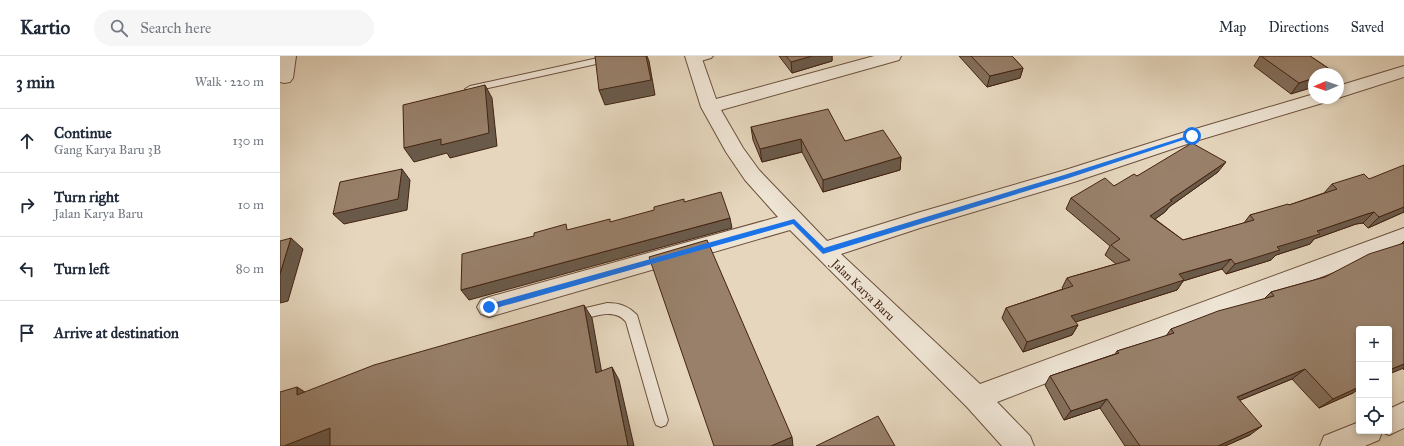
<!DOCTYPE html>
<meta charset="utf-8">
<style>
body{margin:0;font-family:"IM FELL Great Primer",serif;background:#f6f6f7;color:#1f2937}
.controls{position:absolute;right:12px;bottom:12px;display:grid;overflow:hidden;border-radius:4px;box-shadow:0 2px 6px #0003}
.controls button{width:36px;height:36px;display:grid;place-items:center;padding:0;border:0;border-bottom:1px solid #e0e1e3;background:#fff;color:#1f2937;font:20px sans-serif}
.compass{position:absolute;left:1028px;top:12px;width:36px;height:36px;border-radius:50%;background:#fff;box-shadow:0 2px 6px #0003;rotate:268deg}
.stop{position:absolute;width:12px;height:12px;margin:-9px;border:3px solid #1a73e8;border-radius:50%;background:#fff}
.stop.end{background:#1a73e8;border-color:#fff;box-shadow:0 1px 4px #0008}
.list{margin:0;padding:0;list-style:none}
h2{display:flex;justify-content:space-between;align-items:center;height:52px;margin:0;padding:0 16px;font-size:17px}
h2 small{font-size:13px;font-weight:400;color:#747a83}
.list li{display:grid;grid-template-columns:26px 1fr auto;gap:12px;align-items:center;box-sizing:border-box;height:64px;padding:0 16px;border-top:1px solid #e0e1e3}
.list b{display:block;font-size:15px;white-space:nowrap}
.list p{margin:0;font-size:13px;white-space:nowrap;color:#747a83}
.list em{font-size:13px;font-style:normal;color:#747a83}
.icon{flex:none;width:22px;height:22px;fill:none;stroke:currentColor;stroke-width:2;stroke-linecap:round;stroke-linejoin:round}
.map{position:relative;flex:none;width:1124px;height:390px;overflow:hidden}
header{display:flex;align-items:center;gap:24px;box-sizing:border-box;height:56px;padding:0 20px;background:#fff;border-bottom:1px solid #e0e1e3}
header strong{font-size:19px}
nav{display:flex;gap:22px;margin-inline-start:auto;font-size:14px}
.search{width:280px;height:36px;background:#f6f6f7;display:flex;align-items:center;gap:10px;box-sizing:border-box;padding:0 14px;border-radius:22px;color:#747a83;font-size:15px}
main{display:flex}
aside{flex:1;background:#fff}
.map>svg:first-child{display:block}
.lines{fill:none;stroke-linecap:round;stroke-linejoin:round}
.service-casing{stroke:#6c503c;stroke-width:2}
.minor-casing{stroke:#6c503c;stroke-width:2}
.service{fill:#eee4d4;fill-rule:evenodd}
.minor{fill:#eee4d4;fill-rule:evenodd}
.wall{fill:#836e5b;stroke:#442311}
.shaded-wall{fill:#6a5a4a;stroke:#442311}
.building{fill:#98806a;stroke:#442311}
.route{fill:#1a73e8}
.labels{text-anchor:middle;stroke-width:3;stroke-linejoin:round;paint-order:stroke}
.street-label{font-size:12px;fill:#442311;stroke:#eee4d4}
</style>
<header>
<strong>Kartio</strong>
<div class="search"><svg class="icon" aria-label="search" viewBox="0 0 24 24"><circle cx="10" cy="10" r="6"/><path d="M15 15l6 6"/></svg>Search here</div>
<nav><a>Map</a><a>Directions</a><a>Saved</a></nav>
</header>
<main>
<aside>
<h2>3 min<small>Walk · 220 m</small></h2>
<ul class="list">
<li><svg class="icon" aria-label="ahead" viewBox="0 0 24 24"><path d="M12 20V5M6 11l6-6 6 6"/></svg><div><b>Continue</b><p>Gang Karya Baru 3B</p></div><em>130 m</em></li>
<li><svg class="icon" aria-label="right" viewBox="0 0 24 24"><path d="M7 20v-9h11M14 6l5 5-5 5"/></svg><div><b>Turn right</b><p>Jalan Karya Baru</p></div><em>10 m</em></li>
<li><svg class="icon" aria-label="left" viewBox="0 0 24 24"><path d="M17 20v-9H6M10 6l-5 5 5 5"/></svg><div><b>Turn left</b></div><em>80 m</em></li>
<li><svg class="icon" aria-label="arrive" viewBox="0 0 24 24"><path d="M6 21V4h12l-3 4 3 4H6"/></svg><div><b>Arrive at destination</b></div></li>
</ul>
</aside>
<div class="map">
<svg width="1124" height="390" viewBox="0 0 1124 390">
<rect width="100%" height="100%" fill="#e5d6bd"/>
<filter id="stains"><feTurbulence type="fractalNoise" baseFrequency=".005" numOctaves="4"/><feColorMatrix values="0 0 0 0 .2 0 0 0 0 .09 0 0 0 0 .02 0 0 0 .5 -.17"/></filter>
<radialGradient id="worn" r=".72"><stop offset=".6" stop-color="#630" stop-opacity="0"/><stop offset="1" stop-color="#630" stop-opacity=".3"/></radialGradient>
<g class="lines">
<!-- service casing -->
<g class="service-casing">
<path id="service" d="M327,0h17l-5,3 -149,33 -5,-3 5,-3z
M418,0h15l-2,2 -17,5 -5,-3z
M327,247c13,0 21,3 30,12l31,105 -2,5 -5,2 -5,-2 -2,-5 -28,-98c-12,-16 -37,-4 -53,1l-5,-2 -2,-4 2,-4 5,-2z"/>
</g>
<!-- minor casing -->
<g class="minor-casing">
<path id="minor" d="M0,0h16l-3,22 -3,4 -6,1 -4,-1z
M405,0h16l15,43 158,-43h27l-2,4 -178,50 22,38 16,22 68,71 90,-28 145,-42 123,-39 129,-38v4h15l-3,4 -127,38 -125,42 -154,46 -79,26 139,130 424,-156v17l-407,157 33,34 4,10h-32l-35,-39 -177,-177 -301,87 -8,-3 -4,-7 4,-7 8,-3 289,-80 -33,-37 -19,-28 -25,-45z
M1124,10v11l-66,21v-12z
M1124,346v26l-15,7 -7,-3 -3,8 -14,6h-45l4,-10 35,-14v9h30v-22z"/>
</g>
<!-- service -->
<use href="#service" class="service"/>
<!-- minor -->
<use href="#minor" class="minor"/>
</g>
<!-- wall -->
<path class="wall" d="M499,0h53v5l-40,12z
M679,0h53l11,12 -3,10 -33,9z
M980,0h50l24,16 -2,2h-18l-23,20 -37,-28z
M471,71l94,14 56,16 -1,13 -77,22 -21,-40 -40,10 -9,-22z
M938,116l-49,35 -4,5 -10,7 28,21 61,-17 6,-8 39,-10 35,-12 8,-9 72,28 -36,16 -5,-5 -7,1 -42,15 -4,5 -34,11 -5,5 -45,14 -4,-5 -39,12 -6,9 -102,32 3,3 -6,10 -49,17 -21,-34 4,-10 57,-19 -1,-1 5,-10 49,-14 -11,-9 5,-9 -44,-37 5,-11 43,-12 23,-10z
M1124,185v129l-1,-2 -14,-39 -36,64 -34,15 -27,-29 -52,21 10,35 -25,11h-100l-25,-38 -36,12 -19,-35 5,-9 65,-22 2,-3 49,-15 5,-7 93,-30 7,-7 54,-15 76,-33z"/>
<!-- shaded-wall -->
<path class="shaded-wall" d="M366,0h1l2,5 6,34 -50,10 -6,-15z
M532,0h20v5l-40,12 -1,-11z
M743,12l-3,10 -33,9 3,-11z
M1034,22v9l-23,7 8,-11z
M205,29l7,13 5,48 -47,12 -3,-5 -33,9 -10,-14z
M521,83l1,13 -40,10 -2,-13z
M621,101l-1,13 -77,22v-12z
M946,106l-8,10 -49,35 -4,5 -21,15 6,-11 20,-16z
M122,113l8,11 -3,30 -63,14 -11,-10z
M1124,151v5l-36,16 11,-11z
M1094,156l-11,11 -7,1 -42,15 -4,5 -34,11 -5,5 -45,14 9,-10 82,-33 50,-17z
M450,162l2,10 -263,72 -8,-10z
M11,182l12,11 -15,52 -8,2v-29z
M951,203l-9,10 -39,12 -6,9 -111,35 5,-9 108,-42z
M304,249l8,13 12,67 -8,-12z
M798,269l-6,10 -49,17 4,-10z
M1124,308v4l-15,6v-4z
M332,311l7,13 15,66h-6z
M1025,313l-13,10 -66,27 11,-9z
M17,331l19,12 -19,-4z
M1079,331v2l-6,4 -34,15 14,-9z
M827,343l-7,9 -36,12 7,-9z
M982,370l-12,9 -25,11h-7z
M50,372l18,11 -18,7h-46z
M512,381l1,9h-22z"/>
<!-- building -->
<path class="building" d="M315,0h51l5,24 -52,10z
M506,0h26l-21,6z
M691,0h41l11,12 -33,8z
M981,0h49l24,16 -6,2h-14v4l-15,5z
M205,29l4,48 -48,12v-6l-37,9 -1,-43z
M548,53l17,32 38,-11 18,27 -78,23 -22,-41 -41,10 -9,-22z
M912,87l34,19 -56,38 2,1 -22,15 33,24 71,-20 -4,-5 38,-11 1,1 48,-16 -5,-5 32,-10 5,5 35,-14v42l-25,10 -5,-5 -7,2 -50,17 3,3 -43,13 3,3 -45,14 -4,-5 -52,15 5,6 -113,36 7,9 -51,17 -21,-34 67,-22 -6,-8 63,-18 -19,-15 9,-6 -49,-41 34,-20 9,8 20,-12 3,2z
M122,113l-4,30 -65,15 7,-32z
M441,136l9,26 -269,72 1,-36 72,-18v-3l32,-9 1,6 43,-11v3l44,-12v-3l30,-8v3z
M11,182l-11,36v-33z
M427,184l85,197 -21,9h-57l-65,-189z
M1124,187v121l-15,6v-41h-30v58l-26,12 -28,-30 -68,28 25,29 -44,20h-78l-33,-47 -36,12 -21,-35 69,-23 -2,-2 57,-18 -3,-4 47,-18 56,-15 -3,-4 54,-15 44,-23z
M304,249l12,68 16,-6 16,79h-298v-18l-46,18h-4v-54l17,-5v8l77,-30z
M598,360l17,30h-79z"/>
<!-- route -->
<path class="route" d="M910,79l5,1 -126,42 -246,76 -30,-30 -304,86 -3,-3 3,-3 305,-85 30,29 240,-73z"/>
<g class="labels">
<!-- street labels -->
<g class="street-label">
<text transform="translate(583 234) rotate(44)" y="4">Jalan Karya Baru</text>
</g>
</g>
<rect width="100%" height="100%" filter="url(#stains)"/>
<rect width="100%" height="100%" fill="url(#worn)"/>
</svg>
<div class="controls">
<button>+</button>
<button>−</button>
<button><svg class="icon" aria-label="locate" viewBox="0 0 24 24"><circle cx="12" cy="12" r="6"/><path d="M12 2v4M12 18v4M2 12h4M18 12h4"/></svg></button>
</div>
<svg class="compass" viewBox="-18 -18 36 36"><path d="M0-13l5 13h-10z" fill="#e53935"/><path d="M0 13l5-13h-10z" fill="#747a83"/></svg>
<div class="stop" style="left:912px;top:80px"></div>
<div class="stop end" style="left:209px;top:251px"></div>
</div>
</main>
